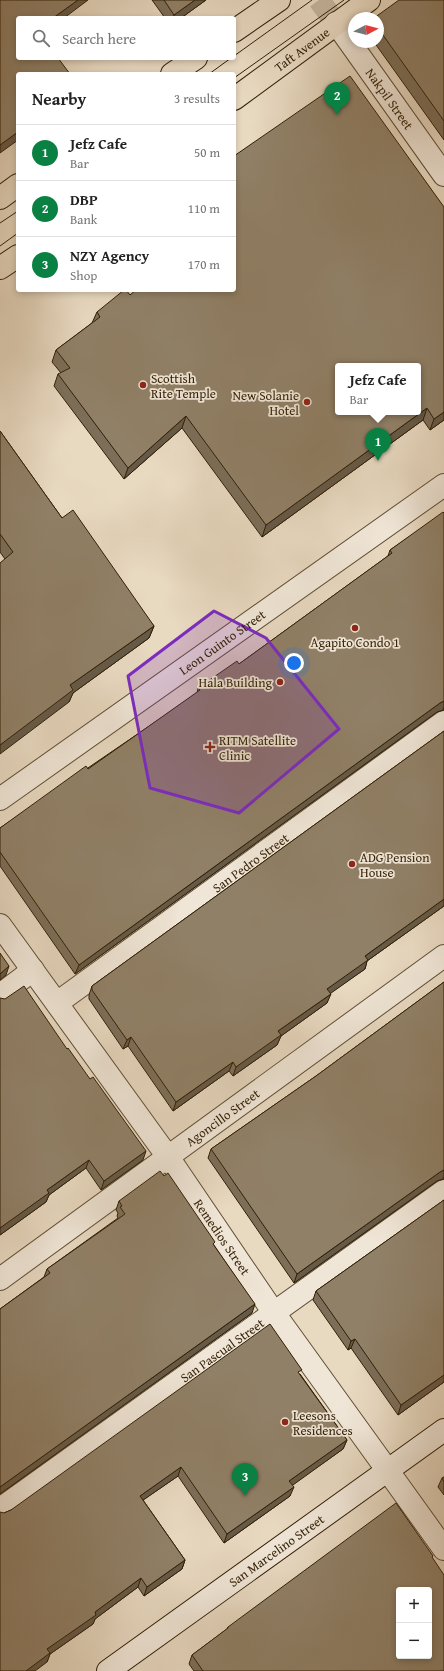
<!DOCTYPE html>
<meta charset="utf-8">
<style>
body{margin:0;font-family:"Gentium Book Plus",serif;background:#f2f2f2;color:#222}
.controls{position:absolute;right:12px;bottom:12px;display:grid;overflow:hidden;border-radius:4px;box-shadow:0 2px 6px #0003}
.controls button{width:36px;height:36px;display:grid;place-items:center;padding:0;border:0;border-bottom:1px solid #e0e0e0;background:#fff;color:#222;font:20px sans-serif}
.compass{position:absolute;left:348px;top:12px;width:36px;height:36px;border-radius:50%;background:#fff;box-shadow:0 2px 6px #0003;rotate:83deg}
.you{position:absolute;left:294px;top:663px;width:14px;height:14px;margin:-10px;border:3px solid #fff;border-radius:50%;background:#1a73e8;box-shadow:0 0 0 6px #1a73e833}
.badge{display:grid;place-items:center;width:26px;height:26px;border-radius:50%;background:#0b8043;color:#fff;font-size:13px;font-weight:700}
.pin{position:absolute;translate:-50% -33px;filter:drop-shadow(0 1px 2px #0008)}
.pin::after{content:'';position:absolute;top:21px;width:14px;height:12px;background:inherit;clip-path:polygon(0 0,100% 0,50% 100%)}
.popup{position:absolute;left:335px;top:363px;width:86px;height:52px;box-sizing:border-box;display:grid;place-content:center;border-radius:4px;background:#fff;filter:drop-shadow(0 1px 3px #0005);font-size:13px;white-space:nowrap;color:#767676}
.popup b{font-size:15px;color:#222}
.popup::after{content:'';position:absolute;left:50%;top:100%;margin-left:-8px;border:8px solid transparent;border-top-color:#fff}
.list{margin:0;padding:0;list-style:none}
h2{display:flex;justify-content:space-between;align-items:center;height:52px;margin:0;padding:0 16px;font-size:17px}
h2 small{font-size:13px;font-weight:400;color:#767676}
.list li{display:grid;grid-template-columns:26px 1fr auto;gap:12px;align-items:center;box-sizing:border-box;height:56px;padding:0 16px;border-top:1px solid #e0e0e0}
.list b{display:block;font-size:15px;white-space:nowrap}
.list p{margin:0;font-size:13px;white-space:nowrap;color:#767676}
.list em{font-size:13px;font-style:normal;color:#767676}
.icon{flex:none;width:22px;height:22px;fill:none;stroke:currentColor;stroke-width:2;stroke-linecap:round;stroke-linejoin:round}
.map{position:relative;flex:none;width:444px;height:1671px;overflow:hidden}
.search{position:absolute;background:#fff;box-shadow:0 2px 6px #0003;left:16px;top:16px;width:220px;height:44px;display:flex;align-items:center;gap:10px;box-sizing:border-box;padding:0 14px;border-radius:4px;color:#767676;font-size:15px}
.panel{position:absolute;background:#fff;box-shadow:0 2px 6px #0003;left:16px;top:72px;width:220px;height:220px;border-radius:4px}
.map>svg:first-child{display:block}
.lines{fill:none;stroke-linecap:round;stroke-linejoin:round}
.tertiary-tunnel{stroke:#c3b49b;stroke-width:22;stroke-dasharray:22 11;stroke-linecap:butt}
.minor-casing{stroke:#5f4e34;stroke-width:24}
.tertiary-casing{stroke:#5f4e34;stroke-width:24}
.secondary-casing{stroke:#311f05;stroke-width:24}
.primary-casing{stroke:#311f05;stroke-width:24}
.minor{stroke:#f0e6d7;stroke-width:22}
.tertiary{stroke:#f0e6d7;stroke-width:22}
.secondary{stroke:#f0e6d7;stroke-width:22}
.primary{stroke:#e8d9c1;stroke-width:22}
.tram{stroke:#311f05;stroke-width:1}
.wall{fill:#7c6e59;stroke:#311f05}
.shaded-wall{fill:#655a48;stroke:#311f05}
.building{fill:#908067;stroke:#311f05;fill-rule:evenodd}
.marked{fill:#7b2cbf;fill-opacity:0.2;stroke:#7b2cbf;stroke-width:3;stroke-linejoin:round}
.poi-dot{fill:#8f2418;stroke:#f0e6d7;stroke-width:1.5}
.labels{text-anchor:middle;stroke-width:3.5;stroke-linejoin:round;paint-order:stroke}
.street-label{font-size:13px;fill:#311f05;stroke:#f0e6d7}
.poi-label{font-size:13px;fill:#311f05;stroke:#f0e6d7;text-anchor:start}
</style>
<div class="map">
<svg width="444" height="1671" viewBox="0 0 444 1671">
<rect width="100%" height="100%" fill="#e8d9c1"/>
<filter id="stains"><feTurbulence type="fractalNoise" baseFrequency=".005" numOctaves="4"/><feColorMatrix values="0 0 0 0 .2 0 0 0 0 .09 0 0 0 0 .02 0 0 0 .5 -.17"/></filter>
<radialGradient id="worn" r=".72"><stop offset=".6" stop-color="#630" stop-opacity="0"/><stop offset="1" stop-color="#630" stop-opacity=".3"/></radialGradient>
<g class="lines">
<!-- tertiary-tunnel -->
<path class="tertiary-tunnel" d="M319,0l17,23"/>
<!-- minor casing -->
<g class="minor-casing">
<g id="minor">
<path d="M0,995l33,-25"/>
<path id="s1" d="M57,1003l387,-281"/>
<path id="s2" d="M0,1279l444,-323"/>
<path d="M388,1471l56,78"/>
<path id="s3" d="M0,1509l444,-318"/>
</g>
</g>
<!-- tertiary casing -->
<g class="tertiary-casing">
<g id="tertiary">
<path id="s4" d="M336,23l108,152"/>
<path id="s5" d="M0,799l444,-314"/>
<path id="s6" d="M0,925l168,232 106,156 114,158"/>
</g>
</g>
<!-- secondary casing -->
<g class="secondary-casing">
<g id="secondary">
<path id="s7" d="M108,1671l336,-241"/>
</g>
</g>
<!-- primary casing -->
<g class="primary-casing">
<g id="primary">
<path d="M234,31l45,-31"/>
<path d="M172,74l24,-16"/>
<path id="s8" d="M234,99l135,-99"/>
<path d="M0,198l18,-13"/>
<path d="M0,268l18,-12"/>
</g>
</g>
<!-- minor -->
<use href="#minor" class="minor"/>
<!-- tertiary -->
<use href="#tertiary" class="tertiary"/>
<!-- secondary -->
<use href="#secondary" class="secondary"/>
<!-- primary -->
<use href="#primary" class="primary"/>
<!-- tram -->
<path class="tram" d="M234,56l78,-56
M209,74l22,-16
M234,78l110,-78
M0,223l18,-12
M0,246l18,-13"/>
</g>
<!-- wall -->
<path class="wall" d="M152,0h54l-25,18h-16z
M444,0v140l-70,-98h4v-24z
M234,156l210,264 -14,10 -7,-10 -161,117 -80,-109 -58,51 -70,-93 4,-12 3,-1 -9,-11 4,-12 36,-27 5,-11 33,-17 104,-5z
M0,431l62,87 92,108 -5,12 -76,55 -4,9 -64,-143 -5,-7z
M444,513v197l-7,2 -362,262 -75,-108v-38l142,-97 55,-38 1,-5 41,-24 149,-108 2,-6z
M444,731v175l-77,55 -2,8 -35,24 -3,10 -46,33 -4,9 -44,31 -4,-5 -56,40 -45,-65 -5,3 -34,-50v-4l3,-9z
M444,982v197l-7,2 -143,102 -86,-125 3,-9 105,-73z
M0,998l143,162 -42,30 -15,-22 -37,27 -3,7 -46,33z
M444,1200v182l-46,33 -47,-67 -3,2 -35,-50 3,-9z
M119,1201l95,45 38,67 -252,181v-185l44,-32 3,-8 71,-51 -1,-2 1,-3 -2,-3z
M300,1374l47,66 -4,9 -51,36 -2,11 -66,47 -46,-67 -35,24 42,60 -3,9 -38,27 -6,-9 -43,32 -2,5 -43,30 -3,8 -43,-149 7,-3z
M444,1477v18l-6,-8 4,-9z
M432,1558l12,113h-250l-5,-7 3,-9 35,-26 1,-2z"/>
<!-- shaded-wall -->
<path class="shaded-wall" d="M78,0h10l-24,18h-11z
M195,0h11l-25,18h-8l1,-3z
M18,132v8l-18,13v-8z
M427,408l-4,12 -161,117 4,-12z
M444,412v8l-14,10 4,-11z
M186,416l-4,12 -58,51 4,-11z
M154,626l-5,12 -76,55 -4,9 -69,52v-9l70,-60z
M444,701v6l-1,3 -6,2 -362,262 4,-9 361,-262z
M444,899v7l-77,55 -2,8 -41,29 3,-9 38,-33z
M9,966l-3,9 -6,5v-6z
M331,994l-4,9 -46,33 -4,9 -44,31 3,-9 42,-36z
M131,1037l-3,9 -5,3 4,-9z
M233,1062l-4,9 -56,40 3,-9z
M146,1151l-3,9 -42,30 3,-9z
M89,1160l-3,8 -37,27 -3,7 -46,33v-7l47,-38z
M444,1170v6l-1,3 -6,2 -143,102 3,-9 143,-102z
M255,1304l-3,9 -252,181v-7z
M355,1339l-4,9 -3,2 3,-9z
M444,1375v7l-46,33 3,-10z
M347,1440l-4,9 -57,41 3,-9z
M181,1467l-3,9 -42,29 4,-9z
M294,1487l-4,9 -66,47 3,-9z
M185,1560l-3,9 -38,27 3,-9z
M141,1578l-3,9 -43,32 -2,5 -43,30 -3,8 -12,9h-9l21,-22 48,-37z"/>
<!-- building -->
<path class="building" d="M0,0h78l-25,18h-35v40h40l12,16h-52v58l-18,13z
M164,0h31l-21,15z
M399,0h45v121l-66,-93v-10h-4z
M350,76l94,131v205l-10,7 -7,-11 -161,117 -80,-109 -58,52 -70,-94 12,-6 -14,-18 44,-33 -3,-5 27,-22h2l4,5 6,-5h98v-134zM338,366h80v46h-80z
M0,431l62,87 11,-8 81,116 -84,59 3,5 -73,55v-182l13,-11 -13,-18z
M443,512l1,1v188l-4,2 -361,262 -79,-113v-24l86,-62 2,3 54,-38 58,-41 -2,-2 39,-27 2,3 153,-111 -2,-3z
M444,731v168l-79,57 3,4 -41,29 4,5 -53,37 3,4 -45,32 -3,-5 -57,40 -45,-65 -4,3 -35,-50v-4z
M0,953l9,13 -9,8z
M444,982v188l-4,2 -143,102 -86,-125 105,-73z
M24,986l43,63 1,-1 22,31 3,-2 53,74 -42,30 -15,-21 -42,30 2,3 -49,35v-230l5,1z
M160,1171l4,5 4,-3 47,69 -2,2 42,60 -255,183v-178l50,-36 -3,-4 78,-55 -5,-7 2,-1 -3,-5z
M444,1200v175l-43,30 -46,-66 -4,2 -35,-50z
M270,1324l32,46 -4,2 49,68 -58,41 5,6 -67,47 -46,-67 -41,29 45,64 -38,27 -6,-9 -46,34 1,3 -49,34 3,4 -24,18h-26v-159l4,1 7,-3z
M444,1477v5l-2,-4z
M396,1503l37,53 -1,1 12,18v96h-241l-11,-16 36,-27v-1zM399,1590h30v66h-30z"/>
<!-- marked area -->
<path class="marked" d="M214,611l52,27 73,91 -100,84 -89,-25 -22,-112z"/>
<!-- markers -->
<g class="poi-dot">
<circle cx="143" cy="385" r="4"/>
<circle cx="307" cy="402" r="4"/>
<circle cx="355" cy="628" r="4"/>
<circle cx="280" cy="682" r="4"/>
<path d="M208 741h4v4h4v4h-4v4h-4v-4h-4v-4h4z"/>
<circle cx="352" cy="864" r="4"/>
<circle cx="285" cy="1422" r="4"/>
</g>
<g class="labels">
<!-- street labels -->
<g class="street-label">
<text dy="5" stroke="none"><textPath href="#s8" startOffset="84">Taft Avenue</textPath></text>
<text dy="5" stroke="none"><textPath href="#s4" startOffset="93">Nakpil Street</textPath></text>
<text dy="5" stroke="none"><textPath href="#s5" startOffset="272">Leon Guinto Street</textPath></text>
<text dy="5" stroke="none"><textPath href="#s1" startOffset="239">San Pedro Street</textPath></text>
<text dy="5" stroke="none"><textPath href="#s2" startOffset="275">Agoncillo Street</textPath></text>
<text dy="5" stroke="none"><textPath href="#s6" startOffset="383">Remedios Street</textPath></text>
<text dy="5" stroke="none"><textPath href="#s3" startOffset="273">San Pascual Street</textPath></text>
<text dy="5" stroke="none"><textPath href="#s7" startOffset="207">San Marcelino Street</textPath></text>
</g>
<!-- poi labels -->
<g class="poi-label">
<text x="151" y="383">Scottish<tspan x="151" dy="15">Rite Temple</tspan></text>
<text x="299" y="400" text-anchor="end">New Solanie<tspan x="299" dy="15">Hotel</tspan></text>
<text x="355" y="647" text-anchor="middle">Agapito Condo 1</text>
<text x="272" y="687" text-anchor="end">Hala Building</text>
<text x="219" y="745">RITM Satellite<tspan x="219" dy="15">Clinic</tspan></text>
<text x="360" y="862">ADG Pension<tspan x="360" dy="15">House</tspan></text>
<text x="293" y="1420">Leesons<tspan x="293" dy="15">Residences</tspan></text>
</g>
</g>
<rect width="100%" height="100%" filter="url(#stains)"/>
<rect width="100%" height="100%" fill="url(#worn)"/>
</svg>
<div class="controls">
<button>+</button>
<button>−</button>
</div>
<svg class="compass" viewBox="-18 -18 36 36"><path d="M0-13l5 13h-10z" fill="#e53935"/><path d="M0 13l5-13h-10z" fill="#767676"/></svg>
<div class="you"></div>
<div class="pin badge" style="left:378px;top:461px">1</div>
<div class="popup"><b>Jefz Cafe</b>Bar</div>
<div class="pin badge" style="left:337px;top:115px">2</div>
<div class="pin badge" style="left:245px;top:1496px">3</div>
<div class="search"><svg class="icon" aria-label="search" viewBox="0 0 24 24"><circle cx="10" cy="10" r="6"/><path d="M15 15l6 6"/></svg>Search here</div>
<section class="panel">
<h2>Nearby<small>3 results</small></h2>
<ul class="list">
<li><span class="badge">1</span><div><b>Jefz Cafe</b><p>Bar</p></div><em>50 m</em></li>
<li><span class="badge">2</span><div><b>DBP</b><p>Bank</p></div><em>110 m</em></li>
<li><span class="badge">3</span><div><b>NZY Agency</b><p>Shop</p></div><em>170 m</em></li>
</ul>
</section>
</div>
